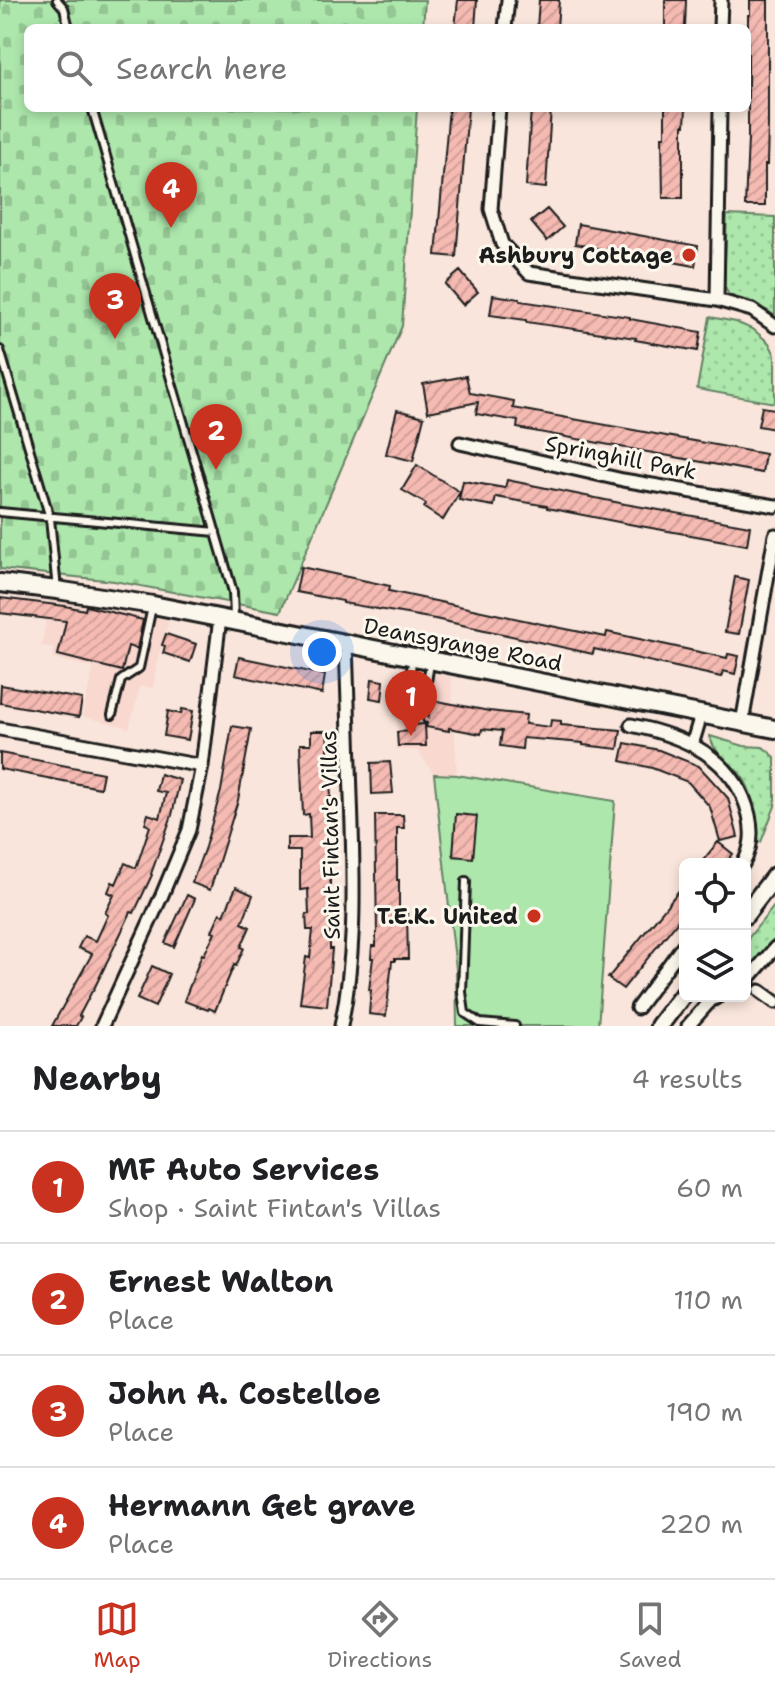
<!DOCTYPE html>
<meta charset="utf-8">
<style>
body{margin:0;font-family:"Shantell Sans",sans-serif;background:#f6f6f6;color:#202124}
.controls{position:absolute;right:24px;bottom:24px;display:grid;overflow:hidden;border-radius:12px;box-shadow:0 4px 12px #0003}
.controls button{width:72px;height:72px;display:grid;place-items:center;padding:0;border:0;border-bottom:2px solid #e0e0e0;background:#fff;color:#202124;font:40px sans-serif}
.you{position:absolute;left:322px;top:652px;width:28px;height:28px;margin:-20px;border:6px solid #fff;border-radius:50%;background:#1a73e8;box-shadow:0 0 0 12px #1a73e833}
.badge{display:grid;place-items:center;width:52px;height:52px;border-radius:50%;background:#c8321e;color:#fff;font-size:26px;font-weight:700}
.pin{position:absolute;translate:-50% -66px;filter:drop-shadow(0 2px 4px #0008)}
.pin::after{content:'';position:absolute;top:42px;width:28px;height:24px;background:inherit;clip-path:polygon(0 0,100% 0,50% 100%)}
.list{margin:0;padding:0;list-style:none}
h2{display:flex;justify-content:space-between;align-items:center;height:104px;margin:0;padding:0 32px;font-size:34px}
h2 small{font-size:26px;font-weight:400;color:#757577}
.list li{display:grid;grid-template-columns:52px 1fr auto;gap:24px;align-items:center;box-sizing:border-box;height:112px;padding:0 32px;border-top:2px solid #e0e0e0}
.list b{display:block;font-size:30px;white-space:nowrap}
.list p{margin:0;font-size:26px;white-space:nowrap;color:#757577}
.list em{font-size:26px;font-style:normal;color:#757577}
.icon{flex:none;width:44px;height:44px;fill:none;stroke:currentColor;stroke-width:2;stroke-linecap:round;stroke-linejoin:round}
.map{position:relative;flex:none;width:775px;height:1026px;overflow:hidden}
.search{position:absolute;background:#fff;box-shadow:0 4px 12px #0003;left:24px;right:24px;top:24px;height:88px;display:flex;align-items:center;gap:20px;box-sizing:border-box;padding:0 28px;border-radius:12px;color:#757577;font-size:30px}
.sheet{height:552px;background:#fff}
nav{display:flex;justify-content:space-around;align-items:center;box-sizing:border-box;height:112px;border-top:2px solid #e0e0e0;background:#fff;font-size:22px;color:#757577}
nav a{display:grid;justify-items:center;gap:4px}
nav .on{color:#c8321e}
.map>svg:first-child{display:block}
.built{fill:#f8d8cf}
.grass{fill:url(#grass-dots);stroke:#648264;stroke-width:2}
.cemetery{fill:url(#cemetery-stones);stroke:#648264;stroke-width:2}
.garden{fill:#ade7ac;stroke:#648264;stroke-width:2}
.building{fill:url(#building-hatch);stroke:#1c1c1c;stroke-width:2}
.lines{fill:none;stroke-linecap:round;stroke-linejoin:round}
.lane-casing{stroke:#1c1c1c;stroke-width:12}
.street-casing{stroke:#1c1c1c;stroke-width:17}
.secondary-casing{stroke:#1c1c1c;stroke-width:22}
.lane{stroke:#fbf7ec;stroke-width:6}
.street{stroke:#fbf7ec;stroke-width:11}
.secondary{stroke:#fbf7ec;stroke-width:16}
.poi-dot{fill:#c8321e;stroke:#fbf7ec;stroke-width:3}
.labels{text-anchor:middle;stroke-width:6;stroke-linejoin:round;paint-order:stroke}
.poi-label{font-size:22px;font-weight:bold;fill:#1c1c1c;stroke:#fbf7ec;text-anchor:end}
.street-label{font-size:22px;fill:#1c1c1c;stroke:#fbf7ec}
</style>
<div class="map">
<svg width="775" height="1026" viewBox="0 0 775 1026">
<defs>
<pattern id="grass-dots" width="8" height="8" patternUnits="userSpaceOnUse" patternTransform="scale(2)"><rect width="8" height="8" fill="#ade7ac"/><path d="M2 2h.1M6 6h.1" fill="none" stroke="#94c693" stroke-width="1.8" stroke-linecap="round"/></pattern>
<pattern id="cemetery-stones" width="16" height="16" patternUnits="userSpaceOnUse" patternTransform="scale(2)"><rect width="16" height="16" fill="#ade7ac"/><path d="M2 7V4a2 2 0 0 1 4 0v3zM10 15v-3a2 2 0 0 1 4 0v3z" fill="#94c693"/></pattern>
<pattern id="building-hatch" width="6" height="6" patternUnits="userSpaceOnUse" patternTransform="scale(2)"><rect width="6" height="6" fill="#f5bab2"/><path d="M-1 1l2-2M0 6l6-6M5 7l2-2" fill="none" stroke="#d19f98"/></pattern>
</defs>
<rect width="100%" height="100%" fill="#f9e5db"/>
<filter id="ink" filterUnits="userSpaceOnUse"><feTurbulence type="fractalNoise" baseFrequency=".0125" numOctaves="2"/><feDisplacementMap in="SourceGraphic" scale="16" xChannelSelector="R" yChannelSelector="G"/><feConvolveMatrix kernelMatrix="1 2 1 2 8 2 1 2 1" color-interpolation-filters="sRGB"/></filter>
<g filter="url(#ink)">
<!-- built -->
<path class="built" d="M49,600l120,20 -12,40 -4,28 -13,-2 -11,42 -47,-12 12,-48 -41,-10 1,-11 -12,-1z
M403,667l48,10 6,98 -23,-1 -16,-23 -23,-2z"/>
<!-- grass -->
<path class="grass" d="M727,215l48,2v99l-7,-5 -39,-16 -5,-9z
M710,317l26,5 18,8 15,13 6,12v48l-78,-14z
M710,736l34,10 19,1 12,10v49l-14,36 -3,1c-1,-21 -3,-44 -13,-62 -10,-18 -31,-24 -35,-45z
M775,905v35l-13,18 -17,15v-31z"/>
<!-- cemetery -->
<path class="cemetery" d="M0,0h425l-2,28h-395v80h389l-15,218 -122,286 -166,-31 -114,-12z"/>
<!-- garden -->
<path class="garden" d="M434,774l23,1 158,26 -17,225h-141l-1,-57z"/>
<!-- building -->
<path class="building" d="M458,0h19l-2,28h-20z
M539,0h20l-2,28h-20z
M665,0h21l-1,28h-20z
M750,0h18v124l-1,41h-2v41h-20l3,-67v-124h2z
M449,108h19l-12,149 -20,-2z
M531,108h20l-5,80 -20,-2z
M665,108h21l-1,17h-2v73h-20l-1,-62h3z
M547,209l16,18 -16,14 -16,-19z
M578,224l120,22 -3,20 -120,-22z
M460,271l18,21 -15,13 -18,-21z
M493,295l27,4v2l110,16v2l71,13 -3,19 -63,-11 1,-2 -110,-16v-2l-36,-5z
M466,376l4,17 44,8 -1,7 252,46 -3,19 -245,-45 1,-7 -42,-7 2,-12 -50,10 -5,-28z
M762,407l13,2v20l-17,-3z
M397,410l27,7 -11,44 -27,-7z
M417,465l43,27 -17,28 -19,-12 2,-4 -24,-14z
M507,480l118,24 125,22 -3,19 -118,-21 -82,-16v-2l-51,-9 -2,9 -35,-6 4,-19 42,7z
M301,567l89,19 -1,5 167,36 50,10 1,-5 120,26 1,-4 11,2 -4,18 -12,-3 -2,6 -127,-28 -1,5 -158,-35 -92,-16v-2l-47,-9z
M735,577l14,3 -10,54 -14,-2z
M0,598l65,8 20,4 1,-4 57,14 -6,29 -9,-3 -6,25 -64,-16 8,-34 -66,-8z
M166,634l30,10 -6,18 -27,-9 2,-7 -3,-1z
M239,657l86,18 -3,19 -87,-19z
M372,679l12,2 -2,19 -12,-2z
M1,685l81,14 -3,18 -79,-14z
M421,686l12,2 -5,31 4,-19 57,11 37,4 -1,9 25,3 1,-7 10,1v4l60,5 -3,19 -35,-4v-2l-60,-5 -1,11 -22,-3 2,-15 -20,-2 -1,5 -32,-6v3l-23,-4 1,-4 -4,-1z
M182,709l11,2 -5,29 -24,-4 4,-25 13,3z
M425,724l1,22h-28l-1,-14 15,-1v-6z
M232,726l19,3 -2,12 -11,59 -28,90 -18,-7 13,-36 16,-56z
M311,731h16l2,35 2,31h-3l2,70v82h2l-5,57 -27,-3 6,-46 4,1 3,-28h-6l-1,-16h3l-1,-25 -8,1v-39h-13v-13h23l-1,-24 -6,1 -3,-71h11z
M625,743l34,7 40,16 29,32 10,39 -18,4 -10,-34 -22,-25 -36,-14 -31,-7z
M0,753l103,20 -3,15 -100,-19z
M390,762l3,31 -21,1 -1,-31z
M160,774l20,6 -8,35 -21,59 1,1 -18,38 -3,-1 -38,79h-1l-13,25 2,1 -5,9h-24l40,-72 -14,-6 6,-12 12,5 12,-26 -3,-2 9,-18 -6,-3 4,-10 4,2 9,-21 11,5 14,-42 -5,-2 3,-10 12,4 6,-25 -10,-2z
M456,814l21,2 -4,42 -20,-2z
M375,815h28l1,13h-7v52h2v33h8l1,46h-13v2h-3l-6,55 -17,-2 2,-24h-2l4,-32h-2l1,-12h4v-13h1z
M718,842l15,12 -8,10h-25z
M685,883v29l-62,77 -15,-11z
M236,887l17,8 -11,28 8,4 -9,20 3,1 -8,18 -2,-1 -19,46 -6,-3 -1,2 -24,-9 18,-47 2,1 11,-23 -3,-1 8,-18 4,2z
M187,895l8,4 -21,48 -9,-4z
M152,966l17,8 -14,33 -18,-8z"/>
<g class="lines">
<!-- lane casing -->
<g class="lane-casing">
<path id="lane" d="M57,0l7,8 5,20
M92,108l141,484 1,25
M0,350l50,168 7,72
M0,512l216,20
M427,682l3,-19
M112,715l9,-35 18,-12 13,-61
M407,715l5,-55
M466,881l-4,111 3,21 15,10 35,3"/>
</g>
<!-- street casing -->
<g class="street-casing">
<path id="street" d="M505,28l3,-28
M720,28l1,-28
M499,108l-8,101 11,35 27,29 188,27 35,10 23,16
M717,300l3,-192
M460,443l163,37 152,26
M742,723l33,-188
M631,725c53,11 104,32 118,90 4,18 3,33 -6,49
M0,729l202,37
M692,745l9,-30
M745,983l30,-35
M760,991l15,11
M637,1008l48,-65
M102,1026l60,-131 27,-65 13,-64 18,-148
M341,1026c14,-69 13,-130 11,-200 -2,-61 -4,-122 -6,-183
M688,1026l22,-25 9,-5"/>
</g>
<!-- secondary casing -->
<g class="secondary-casing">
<path id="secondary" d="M0,583l57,7 96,15 622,124
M745,915l30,-39
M659,1026l26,-34"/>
</g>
<!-- lane -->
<use href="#lane" class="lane"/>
<!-- street -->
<use href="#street" class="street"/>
<!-- secondary -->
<use href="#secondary" class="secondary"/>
</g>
</g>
<!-- markers -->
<g class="poi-dot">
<circle cx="689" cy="255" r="8"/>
<circle cx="534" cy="916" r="8"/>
</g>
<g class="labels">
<!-- poi labels -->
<g class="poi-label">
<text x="673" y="263">Ashbury Cottage</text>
<text x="518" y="924">T.E.K. United</text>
</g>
<!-- street labels -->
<g class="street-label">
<text transform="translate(621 457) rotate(11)" y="8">Springhill Park</text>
<text transform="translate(463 644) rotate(11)" y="8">Deansgrange Road</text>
<text transform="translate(330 835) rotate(-91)" y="8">Saint Fintan's Villas</text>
</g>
</g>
</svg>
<div class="controls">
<button><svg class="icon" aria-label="locate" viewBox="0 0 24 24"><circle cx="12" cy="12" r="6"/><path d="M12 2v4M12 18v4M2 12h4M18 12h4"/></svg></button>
<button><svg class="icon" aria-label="layers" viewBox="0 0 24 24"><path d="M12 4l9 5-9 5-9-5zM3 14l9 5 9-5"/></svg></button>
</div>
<div class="you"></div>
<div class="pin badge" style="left:411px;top:736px">1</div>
<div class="pin badge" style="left:216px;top:470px">2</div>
<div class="pin badge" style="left:115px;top:339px">3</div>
<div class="pin badge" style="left:171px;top:228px">4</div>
<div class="search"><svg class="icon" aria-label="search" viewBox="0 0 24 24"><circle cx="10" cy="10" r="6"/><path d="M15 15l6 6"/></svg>Search here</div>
</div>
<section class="sheet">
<h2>Nearby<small>4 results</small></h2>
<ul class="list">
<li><span class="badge">1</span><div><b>MF Auto Services</b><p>Shop · Saint Fintan's Villas</p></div><em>60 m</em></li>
<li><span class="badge">2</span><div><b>Ernest Walton</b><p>Place</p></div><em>110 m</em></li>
<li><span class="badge">3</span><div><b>John A. Costelloe</b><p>Place</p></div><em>190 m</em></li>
<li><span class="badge">4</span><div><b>Hermann Get grave</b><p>Place</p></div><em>220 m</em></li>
</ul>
</section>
<nav>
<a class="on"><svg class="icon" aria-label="map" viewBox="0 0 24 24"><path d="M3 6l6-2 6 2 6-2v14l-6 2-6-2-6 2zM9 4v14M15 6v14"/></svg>Map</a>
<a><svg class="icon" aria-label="directions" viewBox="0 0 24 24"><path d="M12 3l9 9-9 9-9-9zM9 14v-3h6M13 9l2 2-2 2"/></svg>Directions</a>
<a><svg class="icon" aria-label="saved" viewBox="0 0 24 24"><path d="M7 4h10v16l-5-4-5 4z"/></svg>Saved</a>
</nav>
